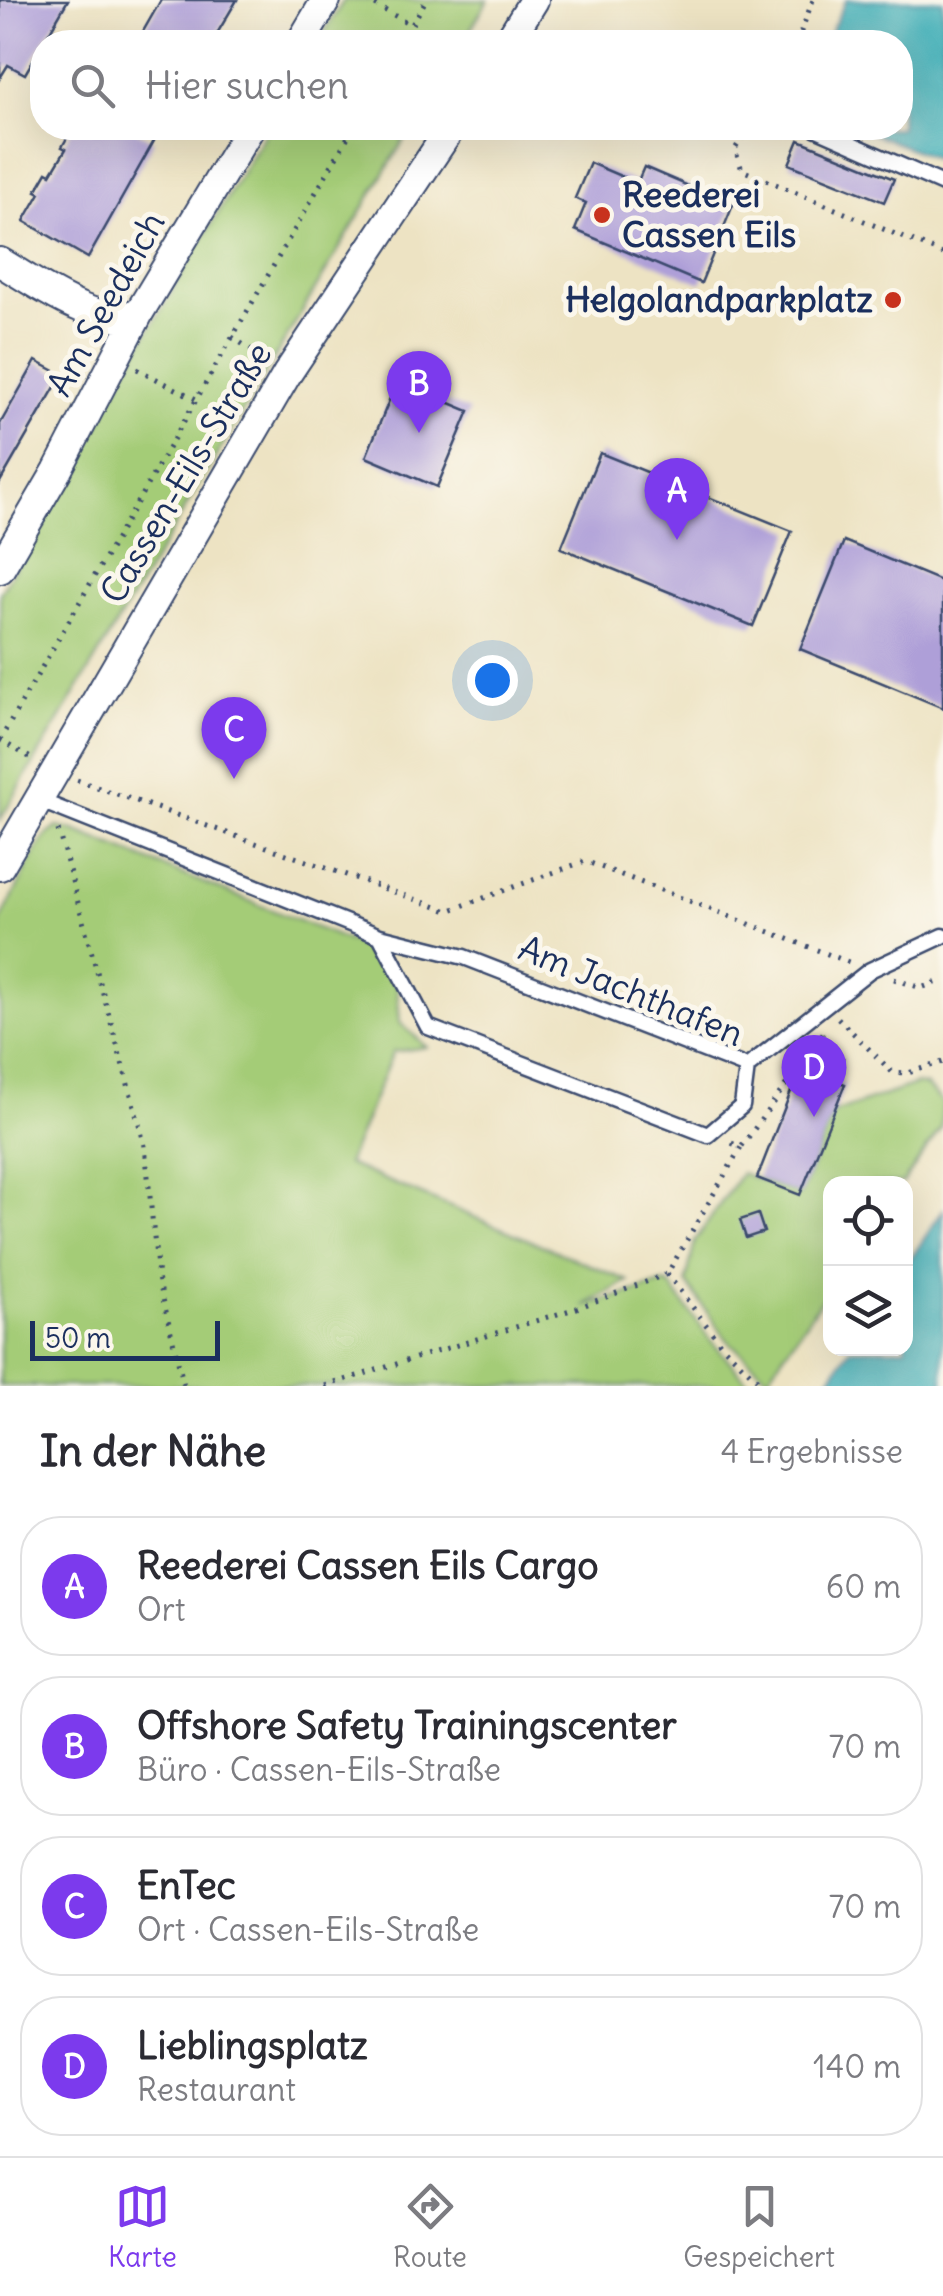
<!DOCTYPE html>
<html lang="de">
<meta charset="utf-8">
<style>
body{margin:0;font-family:Delius,sans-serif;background:#f2f2f3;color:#2b2b33}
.controls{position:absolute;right:30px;bottom:30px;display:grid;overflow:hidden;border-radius:20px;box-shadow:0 10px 40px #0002}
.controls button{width:90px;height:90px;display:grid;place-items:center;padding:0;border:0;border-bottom:2px solid #e1e1e2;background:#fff;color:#2b2b33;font:50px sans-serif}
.scale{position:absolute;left:30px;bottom:25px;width:190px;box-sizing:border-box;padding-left:10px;border:5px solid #1b2f5e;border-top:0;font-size:28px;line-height:35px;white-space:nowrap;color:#1b2f5e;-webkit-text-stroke:8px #fbf7ec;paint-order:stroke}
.you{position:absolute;left:492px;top:680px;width:35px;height:35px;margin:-25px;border:8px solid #fff;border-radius:50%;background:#1a73e8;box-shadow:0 0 0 15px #1a73e833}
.badge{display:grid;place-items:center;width:65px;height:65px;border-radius:50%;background:#7c3aed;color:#fff;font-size:32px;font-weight:700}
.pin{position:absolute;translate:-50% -82px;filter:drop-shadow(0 2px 5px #0008)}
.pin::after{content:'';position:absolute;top:52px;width:35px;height:30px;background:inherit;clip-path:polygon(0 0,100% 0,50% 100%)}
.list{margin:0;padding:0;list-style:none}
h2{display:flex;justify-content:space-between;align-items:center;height:130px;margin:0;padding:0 40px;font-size:42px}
h2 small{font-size:32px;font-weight:400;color:#7c7c81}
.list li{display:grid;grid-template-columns:65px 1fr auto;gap:30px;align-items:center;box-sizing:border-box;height:140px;margin:0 20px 20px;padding:0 20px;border:2px solid #e1e1e2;border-radius:40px}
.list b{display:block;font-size:38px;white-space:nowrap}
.list p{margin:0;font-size:32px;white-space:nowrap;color:#7c7c81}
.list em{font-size:32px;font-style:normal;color:#7c7c81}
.icon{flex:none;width:55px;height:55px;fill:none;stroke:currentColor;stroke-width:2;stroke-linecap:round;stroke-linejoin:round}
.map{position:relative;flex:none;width:943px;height:1386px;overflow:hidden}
.search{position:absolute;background:#fff;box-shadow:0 10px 40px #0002;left:30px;right:30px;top:30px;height:110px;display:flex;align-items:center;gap:25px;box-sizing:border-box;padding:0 35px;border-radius:40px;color:#7c7c81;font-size:38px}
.sheet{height:770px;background:#fff}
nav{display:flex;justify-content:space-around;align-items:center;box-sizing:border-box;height:140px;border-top:2px solid #e1e1e2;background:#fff;font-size:28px;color:#7c7c81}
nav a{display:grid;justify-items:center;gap:5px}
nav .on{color:#7c3aed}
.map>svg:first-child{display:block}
.green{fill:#a4cc77;stroke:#607e6a;stroke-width:2.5}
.water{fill:#3bacb5;stroke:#2b6e8a;stroke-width:2.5}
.building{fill:#ae9fd8}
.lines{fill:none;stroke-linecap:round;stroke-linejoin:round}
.lane-casing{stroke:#3a4a6d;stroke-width:19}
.street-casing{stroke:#3a4a6d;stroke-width:32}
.path{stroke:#3a4a6d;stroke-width:5;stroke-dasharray:2.5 8;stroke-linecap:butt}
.lane{stroke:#fff;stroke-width:14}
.street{stroke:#fff;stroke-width:28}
.poi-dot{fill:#c8321e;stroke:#fbf7ec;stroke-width:4}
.labels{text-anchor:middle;stroke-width:10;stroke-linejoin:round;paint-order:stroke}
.poi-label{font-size:35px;font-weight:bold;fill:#1b2f5e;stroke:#fbf7ec;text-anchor:start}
.street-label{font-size:35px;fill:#1b2f5e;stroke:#fbf7ec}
</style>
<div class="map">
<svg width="943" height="1386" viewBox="0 0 943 1386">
<rect width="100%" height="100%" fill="#fbf7ec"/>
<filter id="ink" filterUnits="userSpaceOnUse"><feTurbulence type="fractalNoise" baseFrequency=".01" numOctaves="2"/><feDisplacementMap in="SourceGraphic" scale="20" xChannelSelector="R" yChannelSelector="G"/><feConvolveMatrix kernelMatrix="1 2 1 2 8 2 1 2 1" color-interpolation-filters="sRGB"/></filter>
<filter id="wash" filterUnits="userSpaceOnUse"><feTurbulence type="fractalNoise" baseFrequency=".0048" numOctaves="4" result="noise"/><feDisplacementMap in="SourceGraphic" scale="40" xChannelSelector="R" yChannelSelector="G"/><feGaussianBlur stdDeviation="2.25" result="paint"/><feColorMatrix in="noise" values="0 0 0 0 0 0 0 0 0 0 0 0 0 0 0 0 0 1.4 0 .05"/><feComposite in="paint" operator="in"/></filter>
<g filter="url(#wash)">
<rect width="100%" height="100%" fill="#ede3c3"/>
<!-- green -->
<path class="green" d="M344,0h144l-25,42h-145z
M268,128h143l-411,692v-227l100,-170 25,-52z
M57,827l15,3 295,118 18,13 6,9 6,16 3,37 27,24 -34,5 -46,112 281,117 -45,25 82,-23 5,2 43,58 39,43h-752v-464l37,-73 10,-14z
M917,1084l9,2 17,17 -2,25 -38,55 -73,1v103l-62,90 -42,-38 -40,-57 9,-41 46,-68 59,22 33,-82z"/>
<!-- water -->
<path class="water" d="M846,0h97v162l-84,-34h41v-86h-74z
M943,1210v176h-118l25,-37 56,-1v-82z"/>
<g id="blocks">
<!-- building -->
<path class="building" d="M0,0h68l-43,74 -17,-9 -8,13z
M161,0h76l-25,42h-75z
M78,128h53l23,13 -66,117 -64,-37 16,-28 -4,-2 11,-19 4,2 15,-25 -4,-2 10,-18 4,3z
M799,140l95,39 -10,23 -95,-38z
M590,163l47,20 7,-16 89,38 -32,78 -126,-53 11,-27 -11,-5z
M36,361l26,14 -62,107v-58z
M397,381l72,30 -32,76 -71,-30z
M600,453l192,78 -39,95 -192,-78z
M844,541l99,41v126l-143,-59z
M821,1050l22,8 -9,22 11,4 -45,111 -43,-17 44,-112 12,5z
M758,1214l6,18 -18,6 -6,-18z"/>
</g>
</g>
<g filter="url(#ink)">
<use href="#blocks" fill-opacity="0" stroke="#3a4a6d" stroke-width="2.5"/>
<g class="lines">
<!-- lane casing -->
<g class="lane-casing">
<path id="lane" d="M815,128l128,56
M38,800l342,136 84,21 283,110
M380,936l48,91 280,108 34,-29 5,-39
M747,1067l123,-97 73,-34"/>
</g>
<!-- street casing -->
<g class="street-casing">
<path id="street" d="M301,42l25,-42
M508,42l26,-42
M0,262c35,20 102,71 140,49
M0,569l57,-98 83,-160 110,-183
M0,866l287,-492 164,-246"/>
</g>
<!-- path -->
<path class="path" d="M366,0l46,25
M402,42l24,-42
M797,42l16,-42
M749,128l-14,21 7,21 201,84
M232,337l36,24
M137,369l59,30
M0,740l36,21
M0,740l353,-612
M77,780l371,131 137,-50 266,102
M58,830l87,316 13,132 26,108
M894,979l27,9 22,-8
M838,1018l54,54 16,1 35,-11
M742,1146l81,-113
M667,1274l54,70 43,42
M325,1386l252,-78 90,-34 74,-127 -12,-5"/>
<!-- lane -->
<use href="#lane" class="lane"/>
<!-- street -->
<use href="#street" class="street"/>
</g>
</g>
<!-- markers -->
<g class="poi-dot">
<circle cx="602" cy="215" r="10"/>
<circle cx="893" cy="300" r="10"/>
</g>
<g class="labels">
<!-- poi labels -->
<g class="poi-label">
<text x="622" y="207">Reederei<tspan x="622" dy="40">Cassen Eils</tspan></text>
<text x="873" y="312" text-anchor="end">Helgolandparkplatz</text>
</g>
<!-- street labels -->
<g class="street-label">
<text transform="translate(106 304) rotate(-61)" y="12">Am Seedeich</text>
<text transform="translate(186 473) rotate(-59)" y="12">Cassen-Eils-Straße</text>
<text transform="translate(631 991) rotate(22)" y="12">Am Jachthafen</text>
</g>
</g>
</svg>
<div class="controls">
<button><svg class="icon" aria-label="locate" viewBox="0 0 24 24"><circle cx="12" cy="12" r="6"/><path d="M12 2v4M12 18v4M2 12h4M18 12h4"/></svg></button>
<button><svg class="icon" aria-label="layers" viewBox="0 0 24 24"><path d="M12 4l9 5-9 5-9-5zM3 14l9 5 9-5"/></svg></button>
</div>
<div class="scale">50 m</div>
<div class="you"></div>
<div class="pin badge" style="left:677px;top:540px">A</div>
<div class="pin badge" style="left:419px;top:433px">B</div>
<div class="pin badge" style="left:234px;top:779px">C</div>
<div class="pin badge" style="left:814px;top:1117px">D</div>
<div class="search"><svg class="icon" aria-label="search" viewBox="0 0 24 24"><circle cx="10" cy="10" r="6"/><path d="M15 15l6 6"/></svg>Hier suchen</div>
</div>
<section class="sheet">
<h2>In der Nähe<small>4 Ergebnisse</small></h2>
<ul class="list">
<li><span class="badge">A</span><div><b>Reederei Cassen Eils Cargo</b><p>Ort</p></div><em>60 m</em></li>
<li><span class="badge">B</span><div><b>Offshore Safety Trainingscenter</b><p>Büro · Cassen-Eils-Straße</p></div><em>70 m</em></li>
<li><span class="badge">C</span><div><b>EnTec</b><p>Ort · Cassen-Eils-Straße</p></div><em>70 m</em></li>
<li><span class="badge">D</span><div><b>Lieblingsplatz</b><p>Restaurant</p></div><em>140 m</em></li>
</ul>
</section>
<nav>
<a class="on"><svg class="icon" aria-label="map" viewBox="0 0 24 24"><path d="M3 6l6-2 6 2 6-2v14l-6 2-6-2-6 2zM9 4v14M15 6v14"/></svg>Karte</a>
<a><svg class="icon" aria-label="directions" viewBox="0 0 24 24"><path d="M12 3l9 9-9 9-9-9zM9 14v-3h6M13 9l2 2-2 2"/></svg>Route</a>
<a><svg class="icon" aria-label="saved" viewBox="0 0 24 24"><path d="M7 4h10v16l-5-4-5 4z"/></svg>Gespeichert</a>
</nav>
